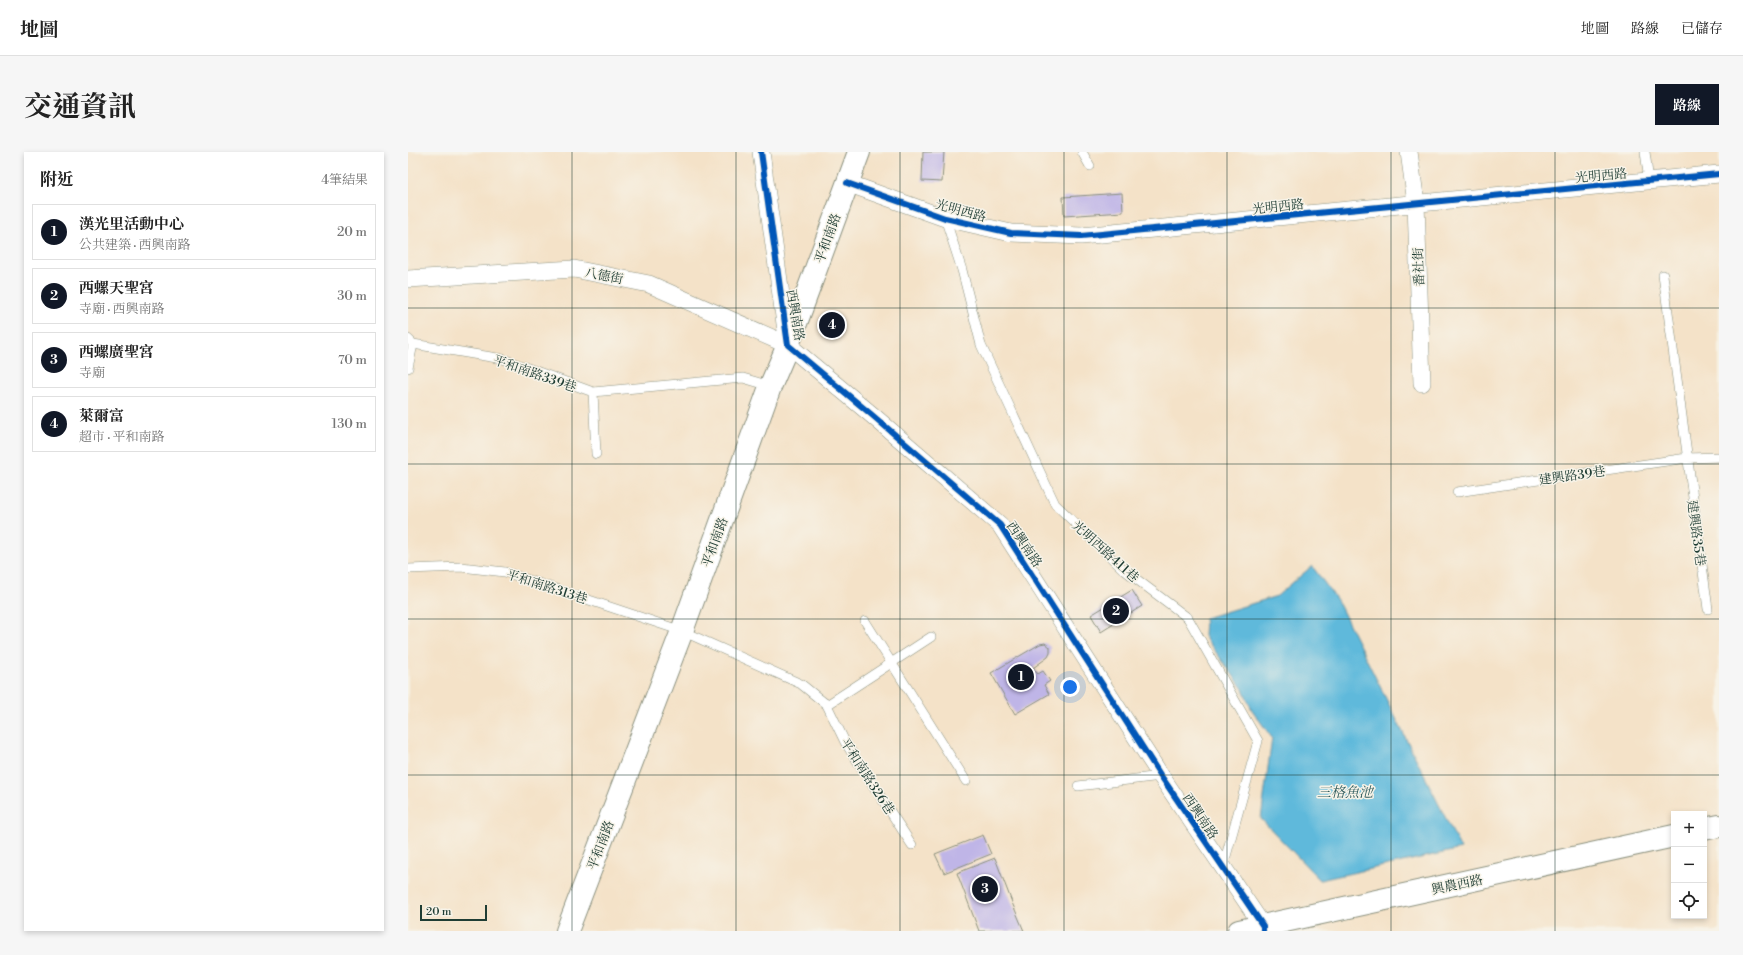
<!DOCTYPE html>
<html lang="zh-TW">
<meta charset="utf-8">
<style>
body{margin:0;font-family:"Libre Bodoni","Noto Serif TC",serif;background:#f6f6f6;color:#222}
.controls{position:absolute;right:12px;bottom:12px;display:grid;overflow:hidden;border-radius:0px;box-shadow:0 2px 6px #0003}
.controls button{width:36px;height:36px;display:grid;place-items:center;padding:0;border:0;border-bottom:1px solid #e0e0e0;background:#fff;color:#222;font:20px sans-serif}
.scale{position:absolute;left:12px;bottom:10px;width:67px;box-sizing:border-box;padding-left:4px;border:2px solid #1f3d34;border-top:0;font-size:11px;line-height:14px;white-space:nowrap;color:#1f3d34;-webkit-text-stroke:3px #f7f3e8;paint-order:stroke}
.you{position:absolute;left:662px;top:535px;width:14px;height:14px;margin:-10px;border:3px solid #fff;border-radius:50%;background:#1a73e8;box-shadow:0 0 0 6px #1a73e833}
.badge{display:grid;place-items:center;width:26px;height:26px;border-radius:50%;background:#111827;color:#fff;font-size:13px;font-weight:700}
.pin{position:absolute;translate:-50% -50%;border:2px solid #fff;box-shadow:0 1px 4px #0006}
.list{margin:0;padding:0;list-style:none}
h2{display:flex;justify-content:space-between;align-items:center;height:52px;margin:0;padding:0 16px;font-size:17px}
h2 small{font-size:13px;font-weight:400;color:#767676}
.list li{display:grid;grid-template-columns:26px 1fr auto;gap:12px;align-items:center;box-sizing:border-box;height:56px;margin:0 8px 8px;padding:0 8px;border:1px solid #e0e0e0;border-radius:0px}
.list b{display:block;font-size:15px;white-space:nowrap}
.list p{margin:0;font-size:13px;white-space:nowrap;color:#767676}
.list em{font-size:13px;font-style:normal;color:#767676}
.icon{flex:none;width:22px;height:22px;fill:none;stroke:currentColor;stroke-width:2;stroke-linecap:round;stroke-linejoin:round}
.map{position:relative;flex:none;width:1311px;height:779px;overflow:hidden;border-radius:0px}
header{display:flex;align-items:center;gap:24px;box-sizing:border-box;height:56px;padding:0 20px;background:#fff;border-bottom:1px solid #e0e0e0}
header strong{font-size:19px}
nav{display:flex;gap:22px;margin-inline-start:auto;font-size:14px}
.intro{display:flex;align-items:center;justify-content:space-between;box-sizing:border-box;height:96px;padding:0 24px}
h1{margin:0;font-size:28px}
.button{padding:10px 18px;border-radius:0px;background:#111827;color:#fff;font-size:14px;font-weight:700}
main{display:flex;gap:24px;padding:0 24px}
aside{flex:1;background:#fff;border-radius:0px;box-shadow:0 2px 6px #0003}
.map>svg:first-child{display:block}
.water{fill:#5eb9db;stroke:#3e7b88}
.building{fill:#bfb5e7}
.lines{fill:none;stroke-linecap:round;stroke-linejoin:round}
.lane-casing{stroke:#8a907e;stroke-width:10}
.street-casing{stroke:#8a907e;stroke-width:18}
.secondary-casing{stroke:#8a907e;stroke-width:24}
.lane{stroke:#fff;stroke-width:9}
.street{stroke:#fff;stroke-width:17}
.secondary{stroke:#fff;stroke-width:22}
.cycleway-casing{stroke:#f7f3e8;stroke-width:8}
.cycleway{stroke:#0057b8;stroke-width:6}
.grid{fill:none;stroke:#1f3d34;stroke-width:1;stroke-opacity:0.55}
.labels{text-anchor:middle;stroke-width:3;stroke-linejoin:round;paint-order:stroke}
.street-label{font-size:13px;fill:#1f3d34;stroke:#f7f3e8}
.water-label{font-size:14px;font-style:italic;fill:#2f5c5e;stroke:#f7f3e8}
</style>
<header>
<strong>地圖</strong>
<nav><a>地圖</a><a>路線</a><a>已儲存</a></nav>
</header>
<div class="intro"><h1>交通資訊</h1><a class="button">路線</a></div>
<main>
<aside>
<h2>附近<small>4筆結果</small></h2>
<ul class="list">
<li><span class="badge">1</span><div><b>漢光里活動中心</b><p>公共建築 · 西興南路</p></div><em>20 m</em></li>
<li><span class="badge">2</span><div><b>西螺天聖宮</b><p>寺廟 · 西興南路</p></div><em>30 m</em></li>
<li><span class="badge">3</span><div><b>西螺廣聖宮</b><p>寺廟</p></div><em>70 m</em></li>
<li><span class="badge">4</span><div><b>萊爾富</b><p>超市 · 平和南路</p></div><em>130 m</em></li>
</ul>
</aside>
<div class="map">
<svg width="1311" height="779" viewBox="0 0 1311 779">
<rect width="100%" height="100%" fill="#f7f3e8"/>
<filter id="ink" filterUnits="userSpaceOnUse"><feTurbulence type="fractalNoise" baseFrequency=".025" numOctaves="2"/><feDisplacementMap in="SourceGraphic" scale="8" xChannelSelector="R" yChannelSelector="G"/><feConvolveMatrix kernelMatrix="1 2 1 2 8 2 1 2 1" color-interpolation-filters="sRGB"/></filter>
<filter id="wash" filterUnits="userSpaceOnUse"><feTurbulence type="fractalNoise" baseFrequency=".012" numOctaves="4" result="noise"/><feDisplacementMap in="SourceGraphic" scale="16" xChannelSelector="R" yChannelSelector="G"/><feGaussianBlur stdDeviation="0.9" result="paint"/><feColorMatrix in="noise" values="0 0 0 0 0 0 0 0 0 0 0 0 0 0 0 0 0 1.4 0 .05"/><feComposite in="paint" operator="in"/></filter>
<g filter="url(#wash)">
<rect width="100%" height="100%" fill="#f4e2c8"/>
<!-- water -->
<path class="water" d="M904,414l25,34 124,249 -141,31 -59,-61 11,-81 -20,-28 -9,-21 -39,-53 1,-18 72,-22z"/>
<g id="blocks">
<!-- building -->
<path class="building" d="M515,0h21l-2,30 -20,-1z
M714,41l1,19 -59,4 -1,-19z
M724,438l10,16 -41,26 -10,-17z
M637,491l5,4v6l-2,4 -15,11 5,6 5,-3 7,10 -6,4 5,9 -34,20 -24,-41 49,-29z
M575,683l8,19 -47,19 -9,-19z
M587,706l18,47 11,26h-45l-22,-58z"/>
</g>
</g>
<g filter="url(#ink)">
<use href="#blocks" fill-opacity="0" stroke="#8a907e" stroke-width="1"/>
<g class="lines">
<!-- lane casing -->
<g class="lane-casing">
<path id="lane" d="M674,0l8,14
M1237,0l4,29
M537,66l17,52 19,75 74,159 68,65 65,49 70,123 -35,126
M1255,123l45,334
M0,187l5,5 90,15 90,33 3,62
M0,216l5,-24
M185,240l150,-14 27,8
M1049,340l230,-34 32,-1
M0,417l53,-2 44,5 177,59 119,53 26,21 18,37 67,103
M457,469l101,160
M419,553l104,-68
M670,634l83,-10"/>
</g>
<!-- street casing -->
<g class="street-casing">
<path id="street" d="M353,0l27,193 84,70 128,110 161,251 102,150v5
M1001,0l7,51 6,180
M439,31l98,35 66,15 70,3 638,-62
M0,127l166,-10 75,15 139,61"/>
</g>
<!-- secondary casing -->
<g class="secondary-casing">
<path id="secondary" d="M1296,677l15,-3
M159,779l115,-300 88,-244 18,-42 71,-193
M831,779l435,-95"/>
</g>
<!-- lane -->
<use href="#lane" class="lane"/>
<!-- street -->
<use href="#street" class="street"/>
<!-- secondary -->
<use href="#secondary" class="secondary"/>
<!-- cycleway casing -->
<g class="cycleway-casing">
<path id="cycleway" d="M353,0l27,193 84,70 128,110 161,251 102,150v5
M439,31l98,35 66,15 70,3 638,-62"/>
</g>
<!-- cycleway -->
<use href="#cycleway" class="cycleway"/>
</g>
</g>
<!-- grid -->
<path class="grid" d="M164,0v779M328,0v779M492,0v779M656,0v779M819,0v779M983,0v779M1147,0v779M0,156h1311M0,312h1311M0,467h1311M0,623h1311"/>
<g class="labels">
<!-- street labels -->
<g class="street-label">
<text transform="translate(1193 23) rotate(-5)" y="5">光明西路</text>
<text transform="translate(870 54) rotate(-6)" y="5">光明西路</text>
<text transform="translate(553 58) rotate(15)" y="5">光明西路</text>
<text transform="translate(419 86) rotate(-70)" y="5">平和南路</text>
<text transform="translate(1010 115) rotate(-92)" y="5">番社街</text>
<text transform="translate(196 123) rotate(11)" y="5">八德街</text>
<text transform="translate(388 163) rotate(80)" y="5">西興南路</text>
<text transform="translate(127 221) rotate(19)" y="5">平和南路339巷</text>
<text transform="translate(1164 323) rotate(-8)" y="5">建興路39巷</text>
<text transform="translate(1289 381) rotate(82)" y="5">建興路35巷</text>
<text transform="translate(306 390) rotate(-70)" y="5">平和南路</text>
<text transform="translate(617 392) rotate(56)" y="5">西興南路</text>
<text transform="translate(698 399) rotate(42)" y="5">光明西路411巷</text>
<text transform="translate(139 434) rotate(18)" y="5">平和南路313巷</text>
<text transform="translate(460 624) rotate(57)" y="5">平和南路326巷</text>
<text transform="translate(793 664) rotate(56)" y="5">西興南路</text>
<text transform="translate(192 693) rotate(-69)" y="5">平和南路</text>
<text transform="translate(1049 732) rotate(-12)" y="5">興農西路</text>
</g>
<!-- water labels -->
<g class="water-label">
<text x="937" y="645">三格魚池</text>
</g>
</g>
</svg>
<div class="controls">
<button>+</button>
<button>−</button>
<button><svg class="icon" aria-label="locate" viewBox="0 0 24 24"><circle cx="12" cy="12" r="6"/><path d="M12 2v4M12 18v4M2 12h4M18 12h4"/></svg></button>
</div>
<div class="scale">20 m</div>
<div class="you"></div>
<div class="pin badge" style="left:613px;top:525px">1</div>
<div class="pin badge" style="left:708px;top:459px">2</div>
<div class="pin badge" style="left:577px;top:737px">3</div>
<div class="pin badge" style="left:424px;top:173px">4</div>
</div>
</main>
